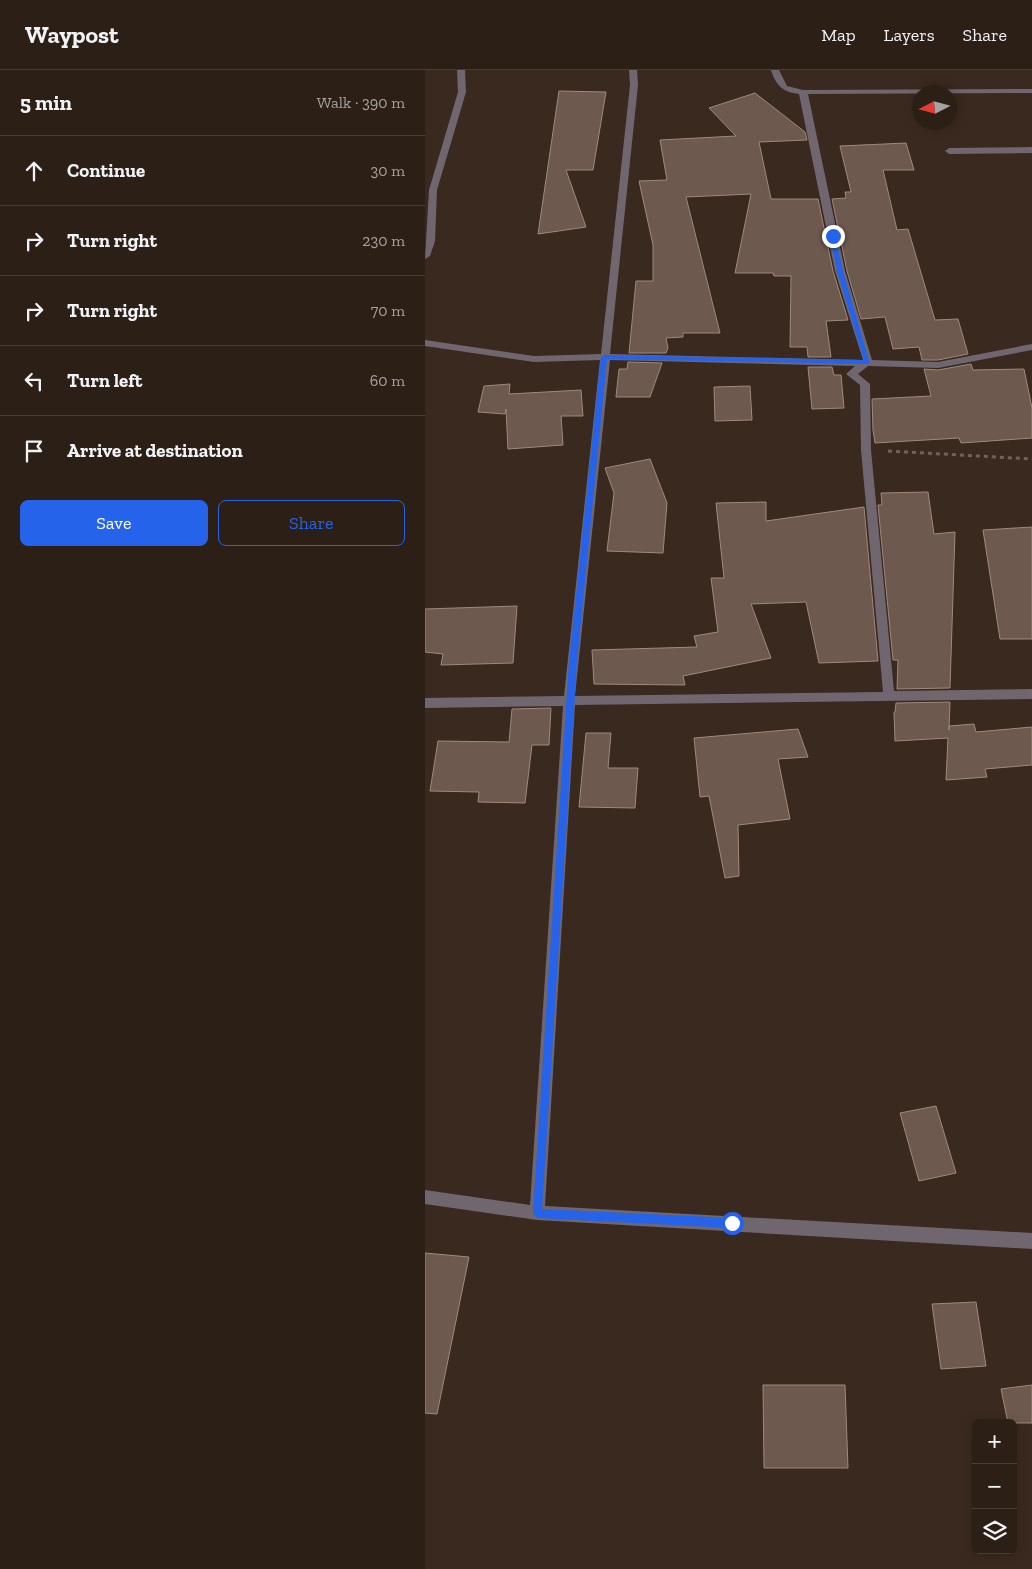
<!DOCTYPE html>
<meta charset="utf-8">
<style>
body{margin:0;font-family:"Zilla Slab",serif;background:#34271f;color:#f1f3f6}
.controls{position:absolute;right:15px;bottom:15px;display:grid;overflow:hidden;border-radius:8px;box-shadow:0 2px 12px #0003}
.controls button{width:45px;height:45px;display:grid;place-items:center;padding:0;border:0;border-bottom:1px solid #483d35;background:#2c1f16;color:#f1f3f6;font:25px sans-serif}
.compass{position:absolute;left:487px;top:15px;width:45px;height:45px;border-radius:50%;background:#2c1f16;box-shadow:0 2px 12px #0003;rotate:264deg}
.stop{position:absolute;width:15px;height:15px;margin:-11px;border:4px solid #2563eb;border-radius:50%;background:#fff}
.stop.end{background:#2563eb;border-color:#fff;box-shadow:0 1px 5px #0008}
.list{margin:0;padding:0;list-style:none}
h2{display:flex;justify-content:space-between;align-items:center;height:65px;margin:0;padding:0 20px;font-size:21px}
h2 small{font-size:16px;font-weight:400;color:#a6a2a1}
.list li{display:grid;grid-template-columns:32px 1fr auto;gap:15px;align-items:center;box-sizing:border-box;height:70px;padding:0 20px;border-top:1px solid #483d35}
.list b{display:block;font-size:19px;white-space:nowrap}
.list em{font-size:16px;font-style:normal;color:#a6a2a1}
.actions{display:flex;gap:10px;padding:15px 20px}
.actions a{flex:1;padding:11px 0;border:1px solid #2563eb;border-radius:8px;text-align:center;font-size:18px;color:#2563eb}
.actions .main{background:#2563eb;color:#fff}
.icon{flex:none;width:28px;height:28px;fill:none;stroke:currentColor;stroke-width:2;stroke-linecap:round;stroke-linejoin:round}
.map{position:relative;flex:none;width:607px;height:1499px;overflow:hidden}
header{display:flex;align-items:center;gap:30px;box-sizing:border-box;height:70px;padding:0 25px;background:#2c1f16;border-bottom:1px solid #483d35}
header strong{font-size:24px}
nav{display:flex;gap:28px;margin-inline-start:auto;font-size:18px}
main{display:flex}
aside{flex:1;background:#2c1f16}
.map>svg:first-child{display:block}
.building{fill:#6d594d;stroke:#9f8a7d}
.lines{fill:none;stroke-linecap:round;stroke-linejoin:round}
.path{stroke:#716258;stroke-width:3;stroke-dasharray:4 4;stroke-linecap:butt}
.street{fill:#706670;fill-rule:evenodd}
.route{fill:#2563eb}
</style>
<header>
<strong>Waypost</strong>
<nav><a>Map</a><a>Layers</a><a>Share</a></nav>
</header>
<main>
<aside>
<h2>5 min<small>Walk · 390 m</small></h2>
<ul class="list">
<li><svg class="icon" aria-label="ahead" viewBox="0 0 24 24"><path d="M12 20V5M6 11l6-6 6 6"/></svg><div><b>Continue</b></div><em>30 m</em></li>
<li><svg class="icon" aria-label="right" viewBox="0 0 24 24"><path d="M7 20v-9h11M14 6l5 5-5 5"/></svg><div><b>Turn right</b></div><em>230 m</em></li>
<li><svg class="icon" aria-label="right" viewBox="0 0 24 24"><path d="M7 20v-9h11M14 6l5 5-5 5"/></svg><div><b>Turn right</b></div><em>70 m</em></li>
<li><svg class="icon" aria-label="left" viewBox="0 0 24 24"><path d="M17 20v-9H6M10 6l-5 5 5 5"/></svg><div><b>Turn left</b></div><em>60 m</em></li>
<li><svg class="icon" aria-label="arrive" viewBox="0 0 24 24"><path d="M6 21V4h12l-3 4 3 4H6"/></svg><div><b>Arrive at destination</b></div></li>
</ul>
<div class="actions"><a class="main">Save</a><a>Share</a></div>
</aside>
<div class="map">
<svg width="607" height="1499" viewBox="0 0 607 1499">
<rect width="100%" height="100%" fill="#3a291e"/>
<!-- building -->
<path class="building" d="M134,21l47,1 -13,78h-27l20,57 -48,7z
M330,23l50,39 2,8 -48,2 12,57h47l15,72 15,49 -22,1 5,36h-23l-1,-10h-17l1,-71h-17l-1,-3h-38l16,-79 -65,3 34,136h-37v4l-17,1 2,10 -2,5h-37l7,-72h17v-36l-14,-64 28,-1 -7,-40 76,-4 -27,-28z
M481,73l8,27h-31l14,60 11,-1 27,91 23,-1 10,35 -30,6h-16l-3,-13 -26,2 -8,-32 -24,2 -14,-48 -15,-72 14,-1 -1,-6h6l-11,-46z
M203,292l34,1 -12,34h-34l3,-28h8z
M546,294l2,6 51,-1 8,39v30l-71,5 -2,-5 -84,5 -2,-13 -1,-31 59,-3 -7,-27 14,1z
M383,297h24l2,8h7l3,33 -32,1z
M85,314l-1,10 72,-4 2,26h-22l2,29 -55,4 -2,-40 -1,5 -27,-2 6,-26z
M325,316l2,34 -37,1 -1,-34z
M225,389l17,44 -4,50 -56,-2 7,-58 -9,-25z
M503,422l6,42 21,-2 -5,156 -53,1 1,-29h-5l-15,-155h4l-1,-12z
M341,432v19l98,-14 14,154 -59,2 -13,-61 -55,2 20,54 -88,18 2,9 -91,-1 -2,-34 105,-3 -3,-11 24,-4 -7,-54h13l-8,-75z
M607,457v112h-32l-17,-109z
M92,536l-4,57 -72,2 2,-11 -18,-2v-43z
M525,632l-1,28v-4l25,-2 2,8 56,-5v38l-47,4 2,8 -41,3 2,-42 -53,3 -1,-29h1l1,-9z
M126,638l-2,37h-17l-7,58 -47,-1 1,-10 -49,-1 8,-50 71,1 3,-33z
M373,659l10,28 -30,2 12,60 -52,6 1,51 -14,2 -16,-82 -9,1 -6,-59z
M161,663h25l-3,35h30l-3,40 -56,-1z
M511,1036l20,67 -37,8 -19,-68z
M0,1183l44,4 -32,157 -12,-1z
M551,1232l10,64 -45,3 -9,-65z
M338,1315h82l3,83h-84z
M607,1315v38h-24l-7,-34z"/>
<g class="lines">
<!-- path -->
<path class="path" d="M463,381l144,8"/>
<!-- street -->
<path class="street" d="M32,0h8l1,22 -29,98 -2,51 -5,15 -5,3 4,-69 29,-98z
M204,0h8l1,15 -28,269 253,6 -28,-89 -36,-177c-16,-2 -23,-8 -28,-24h8l8,16 16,4 229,-1v4l-224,1 37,177 27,89 66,2 94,-18v6l-94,18 -70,-2 -10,8 12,10 1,66 23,241 138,-2v10l-457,6 -30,501 487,27v16l-495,-29 -112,-16v-14l105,15 33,-499 -138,2v-10l139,-2 36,-336 -66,2 -109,-16v-6l109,16 67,-2 29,-269zM185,290l245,6 -9,8 14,11 1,65 22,242 -308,4z
M607,77v6l-83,1 -4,-3 4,-3z"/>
</g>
<!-- route -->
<path class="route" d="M408,164l2,2 8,35 27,93 -263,-5 -30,303 -35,547 190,9 5,5 -5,5 -195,-10 -4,-5 36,-551 32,-305 4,-2 259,5 -27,-89 -7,-35z"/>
</svg>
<div class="controls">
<button>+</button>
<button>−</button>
<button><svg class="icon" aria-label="layers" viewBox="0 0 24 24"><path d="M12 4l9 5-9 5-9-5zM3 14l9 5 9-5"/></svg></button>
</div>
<svg class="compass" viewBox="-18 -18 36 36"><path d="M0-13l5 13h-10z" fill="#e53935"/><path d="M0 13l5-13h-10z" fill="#a6a2a1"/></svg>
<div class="stop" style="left:307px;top:1153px"></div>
<div class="stop end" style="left:408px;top:166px"></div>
</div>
</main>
